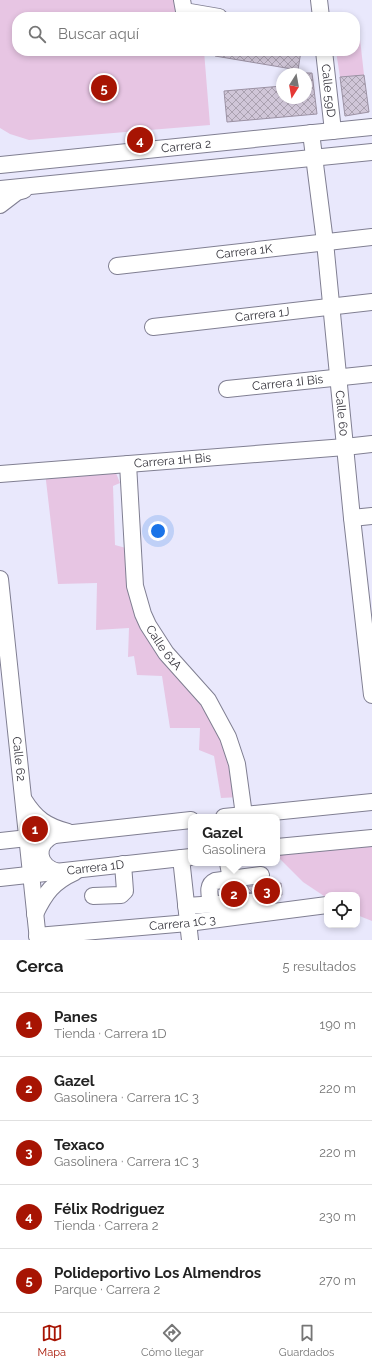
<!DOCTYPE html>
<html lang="es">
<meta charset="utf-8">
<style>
body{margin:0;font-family:Raleway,sans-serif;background:#f6f6f6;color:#222}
.controls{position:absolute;right:12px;bottom:12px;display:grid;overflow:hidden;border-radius:8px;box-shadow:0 2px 6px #0003}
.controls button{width:36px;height:36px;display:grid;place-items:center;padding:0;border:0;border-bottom:1px solid #e0e0e0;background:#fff;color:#222;font:20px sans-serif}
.compass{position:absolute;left:276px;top:68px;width:36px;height:36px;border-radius:50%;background:#fff;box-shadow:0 2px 6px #0003;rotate:191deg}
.you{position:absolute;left:158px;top:531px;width:14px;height:14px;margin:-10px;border:3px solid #fff;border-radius:50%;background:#1a73e8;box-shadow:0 0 0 6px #1a73e833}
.badge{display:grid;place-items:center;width:26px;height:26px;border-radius:50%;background:#a71403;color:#fff;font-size:13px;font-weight:700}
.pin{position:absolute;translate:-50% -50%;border:2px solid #fff;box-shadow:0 1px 4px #0006}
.popup{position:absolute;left:188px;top:814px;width:92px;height:52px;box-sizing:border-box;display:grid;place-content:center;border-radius:8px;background:#fff;filter:drop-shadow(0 1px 3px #0005);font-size:13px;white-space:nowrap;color:#767676}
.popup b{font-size:15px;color:#222}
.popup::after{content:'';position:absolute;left:50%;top:100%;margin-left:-8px;border:8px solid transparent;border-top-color:#fff}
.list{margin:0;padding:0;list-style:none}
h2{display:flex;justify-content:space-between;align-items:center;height:52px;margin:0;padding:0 16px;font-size:17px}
h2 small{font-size:13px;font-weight:400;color:#767676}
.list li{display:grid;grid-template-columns:26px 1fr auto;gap:12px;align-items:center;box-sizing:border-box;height:64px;padding:0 16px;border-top:1px solid #e0e0e0}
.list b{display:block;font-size:15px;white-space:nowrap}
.list p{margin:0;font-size:13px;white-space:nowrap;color:#767676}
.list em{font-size:13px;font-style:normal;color:#767676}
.icon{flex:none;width:22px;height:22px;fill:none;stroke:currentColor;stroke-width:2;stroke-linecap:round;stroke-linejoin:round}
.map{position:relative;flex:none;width:372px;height:940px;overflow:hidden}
.search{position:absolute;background:#fff;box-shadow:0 2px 6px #0003;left:12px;right:12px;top:12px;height:44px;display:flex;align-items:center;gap:10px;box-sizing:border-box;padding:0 14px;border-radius:16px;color:#767676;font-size:15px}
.sheet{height:372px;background:#fff}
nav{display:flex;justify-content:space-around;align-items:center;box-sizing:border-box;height:56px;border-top:1px solid #e0e0e0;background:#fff;font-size:11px;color:#767676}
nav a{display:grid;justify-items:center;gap:2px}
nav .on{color:#a71403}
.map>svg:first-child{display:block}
.green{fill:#e7c5e3}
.building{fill:url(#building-cross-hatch);stroke:#9c92a4}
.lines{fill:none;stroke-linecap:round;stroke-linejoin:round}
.minor-tunnel{stroke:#c5c4d5;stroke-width:16;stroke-dasharray:16 8;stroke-linecap:butt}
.minor-casing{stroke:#807f92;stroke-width:18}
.minor{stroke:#fff;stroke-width:16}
.labels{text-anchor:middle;stroke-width:4;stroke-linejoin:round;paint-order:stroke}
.street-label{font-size:12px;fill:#34333b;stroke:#f7f6ff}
</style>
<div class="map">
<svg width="372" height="940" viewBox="0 0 372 940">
<defs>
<pattern id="building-cross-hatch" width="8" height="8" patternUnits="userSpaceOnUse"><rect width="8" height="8" fill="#d0c6d8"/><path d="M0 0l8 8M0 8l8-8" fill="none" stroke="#aaa1b0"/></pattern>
</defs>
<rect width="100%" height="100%" fill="#e9e8fc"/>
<!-- green -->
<path class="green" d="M0,0h182l20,17h-185v34h187l6,74 -181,15 -19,-6 -10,-6z
M355,39h5l4,36 -24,2 -4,-26h19z
M114,468l6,15 -7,3 2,59 18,5 5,49 70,101 32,97 -19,1 -7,-42 -15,-6 1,-22h-30l-8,-52 -25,-1 -3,-19 -6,1 1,-29 -33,2 1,-47 -39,1 -13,-112z
M372,843v78l-15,-6v-20h-30v3l-24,-16 -26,-26v-2z"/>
<!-- building -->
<path class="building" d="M215,51h36l15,2v-2h35l-3,19 -83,-14z
M306,73h6l5,41 -90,8 -3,-31 58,-5v12h24z
M364,75l5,37 -24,4 -5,-39z
M281,883l1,12 -8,1 -1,-5 -3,-2 -5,-1 -5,1 -3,3 -15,1v-6z"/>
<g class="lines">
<!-- minor-tunnel -->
<path class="minor-tunnel" d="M263,885l2,12"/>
<!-- minor casing -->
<g class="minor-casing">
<g id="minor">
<path d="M182,0l2,11 35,6"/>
<path d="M319,0l2,17"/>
<path id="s1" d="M324,51l9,80"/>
<path id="s2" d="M311,133l14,109 27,276 20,177"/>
<path id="s3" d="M0,165l372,-38"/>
<path d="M0,189l372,-37"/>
<path d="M0,205l17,-13 7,-2"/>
<path id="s4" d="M117,266l255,-29"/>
<path id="s5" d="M153,327l219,-25"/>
<path id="s6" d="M227,389l145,-15"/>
<path id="s7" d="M128,464l7,122 8,28 5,11 18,28 42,47 20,37 9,27 7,51"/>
<path id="s8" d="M0,474l345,-27 27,-3"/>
<path d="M352,518l20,-2"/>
<path id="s9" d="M0,579l38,361"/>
<path d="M24,800c12,19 22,26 44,32"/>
<path d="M224,817l148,-15"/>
<path d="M54,835c-20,10 -17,31 4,37"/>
<path d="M0,841l191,-21"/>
<path d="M277,847l95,-9"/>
<path d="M181,858l9,82"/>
<path d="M228,863l5,26"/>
<path id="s10" d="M0,878l191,-21"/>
<path d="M93,896l28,-1 4,-4 -2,-27"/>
<path d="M211,904c-1,-8 -5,-19 4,-23l46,-6"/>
<path d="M186,906l77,-5 2,-4"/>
<path d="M35,914c10,-21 18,-32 40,-42"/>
<path id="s11" d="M37,936l151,-13 139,-18"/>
</g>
</g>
<!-- minor -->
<use href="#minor" class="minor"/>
</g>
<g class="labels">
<!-- street labels -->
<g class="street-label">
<text dy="4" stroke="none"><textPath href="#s1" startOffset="40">Calle 59D</textPath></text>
<text dy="4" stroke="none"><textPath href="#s3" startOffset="187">Carrera 2</textPath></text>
<text dy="4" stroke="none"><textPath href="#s4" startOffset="128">Carrera 1K</textPath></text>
<text dy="4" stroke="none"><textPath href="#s5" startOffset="110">Carrera 1J</textPath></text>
<text dy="4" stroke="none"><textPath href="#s6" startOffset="61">Carrera 1I Bis</textPath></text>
<text dy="4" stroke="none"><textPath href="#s2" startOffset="282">Calle 60</textPath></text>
<text dy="4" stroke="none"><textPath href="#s8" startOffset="173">Carrera 1H Bis</textPath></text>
<text dy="4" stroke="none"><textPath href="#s7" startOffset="191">Calle 61A</textPath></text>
<text dy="4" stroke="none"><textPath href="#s9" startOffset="181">Calle 62</textPath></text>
<text dy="4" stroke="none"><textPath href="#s10" startOffset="96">Carrera 1D</textPath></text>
<text dy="4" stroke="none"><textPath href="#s11" startOffset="146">Carrera 1C 3</textPath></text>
</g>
</g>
</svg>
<div class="controls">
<button><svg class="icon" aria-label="locate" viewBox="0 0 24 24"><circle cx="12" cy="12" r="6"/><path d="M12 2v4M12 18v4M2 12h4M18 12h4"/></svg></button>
</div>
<svg class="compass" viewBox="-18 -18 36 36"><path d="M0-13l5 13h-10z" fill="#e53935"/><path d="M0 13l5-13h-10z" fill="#767676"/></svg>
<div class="you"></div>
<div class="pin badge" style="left:35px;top:829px">1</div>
<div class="pin badge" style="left:234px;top:894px">2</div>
<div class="popup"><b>Gazel</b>Gasolinera</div>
<div class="pin badge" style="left:267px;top:891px">3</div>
<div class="pin badge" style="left:140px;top:140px">4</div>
<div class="pin badge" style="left:104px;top:88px">5</div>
<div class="search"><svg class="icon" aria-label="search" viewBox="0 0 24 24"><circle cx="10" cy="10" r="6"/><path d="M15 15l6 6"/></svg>Buscar aquí</div>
</div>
<section class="sheet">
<h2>Cerca<small>5 resultados</small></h2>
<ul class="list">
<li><span class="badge">1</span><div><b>Panes</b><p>Tienda · Carrera 1D</p></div><em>190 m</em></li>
<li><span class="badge">2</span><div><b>Gazel</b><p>Gasolinera · Carrera 1C 3</p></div><em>220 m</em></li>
<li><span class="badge">3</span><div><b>Texaco</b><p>Gasolinera · Carrera 1C 3</p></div><em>220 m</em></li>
<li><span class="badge">4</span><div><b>Félix Rodriguez</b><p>Tienda · Carrera 2</p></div><em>230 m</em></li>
<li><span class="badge">5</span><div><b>Polideportivo Los Almendros</b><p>Parque · Carrera 2</p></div><em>270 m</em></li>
</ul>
</section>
<nav>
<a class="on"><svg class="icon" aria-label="map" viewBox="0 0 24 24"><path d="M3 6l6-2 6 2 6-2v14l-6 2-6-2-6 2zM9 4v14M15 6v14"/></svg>Mapa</a>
<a><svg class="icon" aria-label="directions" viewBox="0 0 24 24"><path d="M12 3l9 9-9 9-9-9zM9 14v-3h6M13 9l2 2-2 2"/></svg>Cómo llegar</a>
<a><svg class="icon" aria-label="saved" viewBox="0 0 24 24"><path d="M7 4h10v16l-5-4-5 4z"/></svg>Guardados</a>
</nav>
